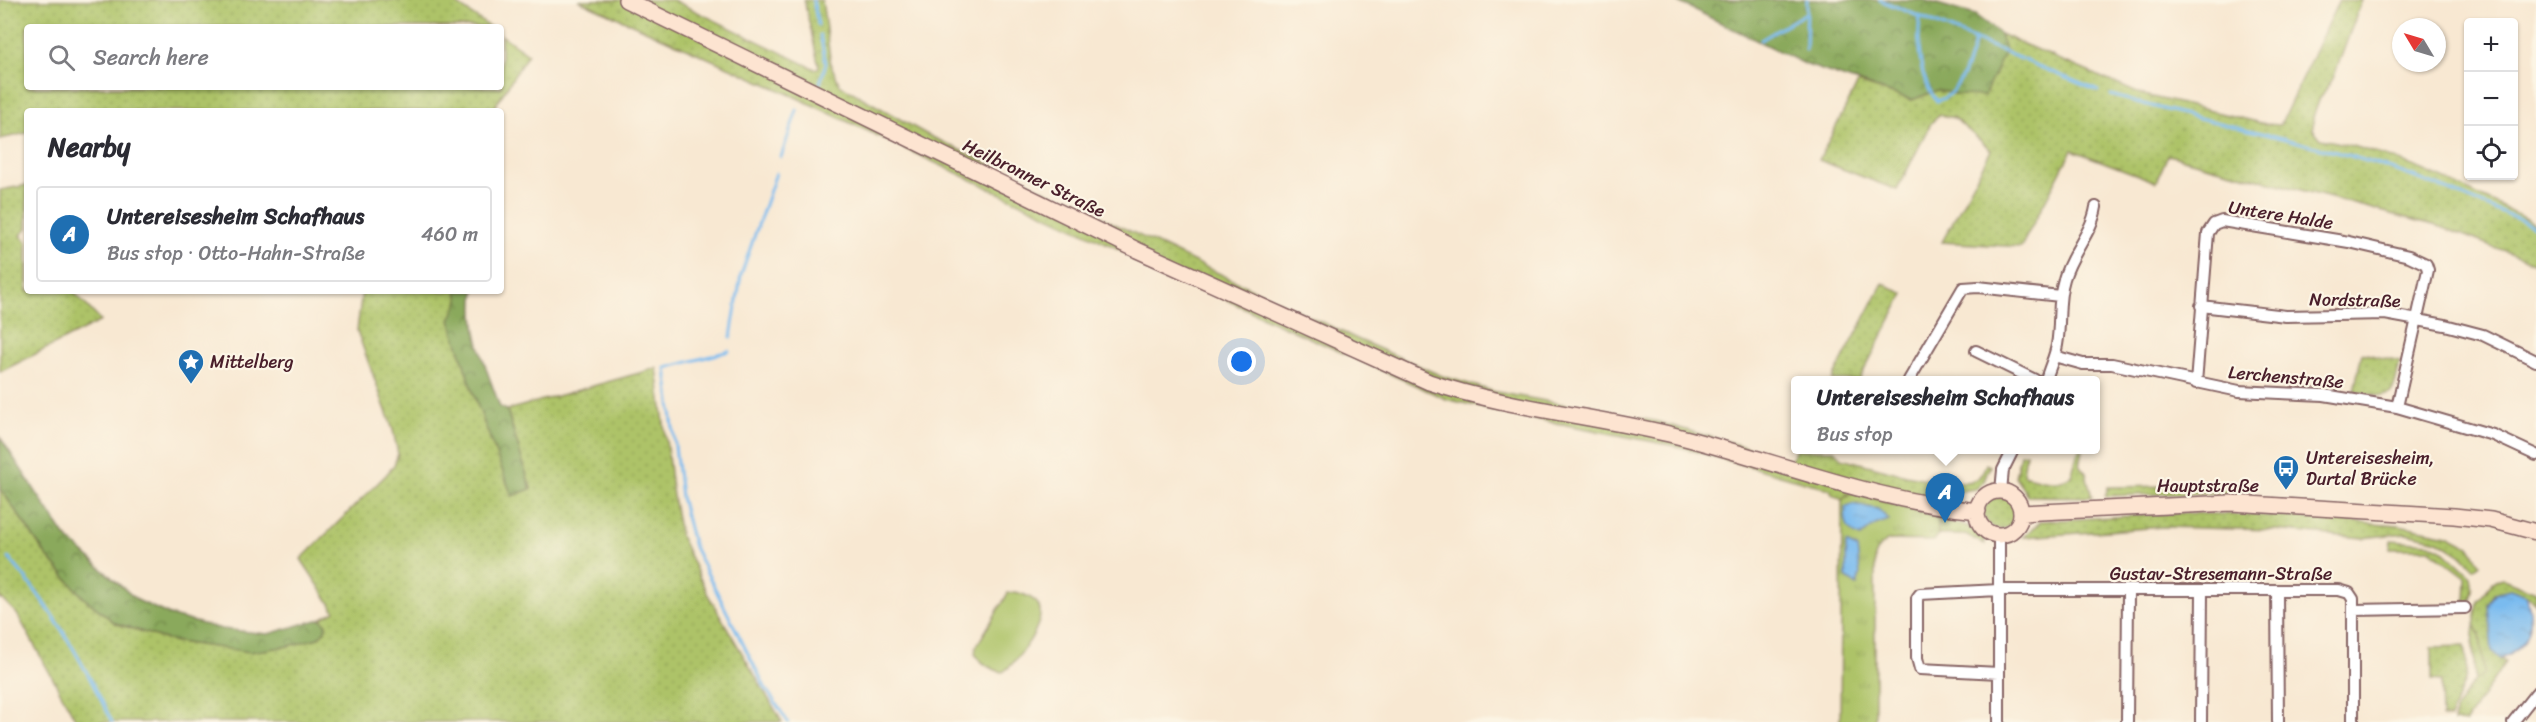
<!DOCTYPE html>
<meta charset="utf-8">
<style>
body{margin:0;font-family:Sriracha,sans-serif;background:#f7f7f7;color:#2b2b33}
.controls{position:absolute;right:18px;top:18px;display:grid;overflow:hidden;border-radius:6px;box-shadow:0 2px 4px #0004}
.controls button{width:54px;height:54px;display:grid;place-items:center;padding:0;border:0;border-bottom:2px solid #e1e1e2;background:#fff;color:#2b2b33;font:30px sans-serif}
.compass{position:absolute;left:2392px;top:18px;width:54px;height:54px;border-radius:50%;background:#fff;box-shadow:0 2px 4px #0004;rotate:308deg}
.you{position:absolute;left:1242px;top:362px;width:21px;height:21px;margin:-15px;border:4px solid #fff;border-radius:50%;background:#1a73e8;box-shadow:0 0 0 9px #1a73e833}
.badge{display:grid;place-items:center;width:39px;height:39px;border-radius:50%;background:#1f6fb2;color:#fff;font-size:20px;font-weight:700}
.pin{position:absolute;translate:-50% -50px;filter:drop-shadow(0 2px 3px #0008)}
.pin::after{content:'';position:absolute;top:32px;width:21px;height:18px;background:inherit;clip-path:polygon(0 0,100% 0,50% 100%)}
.popup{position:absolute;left:1791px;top:376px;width:309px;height:78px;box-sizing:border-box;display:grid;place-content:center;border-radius:6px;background:#fff;filter:drop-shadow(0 2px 4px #0005);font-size:20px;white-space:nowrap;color:#7c7c81}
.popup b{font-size:22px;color:#2b2b33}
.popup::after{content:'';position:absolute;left:50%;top:100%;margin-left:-12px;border:12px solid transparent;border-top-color:#fff}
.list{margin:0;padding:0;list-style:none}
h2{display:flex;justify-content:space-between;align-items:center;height:78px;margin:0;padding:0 24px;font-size:26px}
h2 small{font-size:20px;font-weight:400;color:#7c7c81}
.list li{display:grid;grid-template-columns:39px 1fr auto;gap:18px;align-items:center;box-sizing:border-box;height:96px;margin:0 12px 12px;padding:0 12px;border:2px solid #e1e1e2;border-radius:6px}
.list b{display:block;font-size:22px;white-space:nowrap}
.list p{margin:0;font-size:20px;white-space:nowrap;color:#7c7c81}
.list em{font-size:20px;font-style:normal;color:#7c7c81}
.icon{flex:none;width:33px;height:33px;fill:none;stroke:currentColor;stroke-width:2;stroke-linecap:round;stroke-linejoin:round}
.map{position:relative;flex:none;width:2536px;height:722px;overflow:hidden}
.search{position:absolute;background:#fff;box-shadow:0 2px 4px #0004;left:24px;top:24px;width:480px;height:66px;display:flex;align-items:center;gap:15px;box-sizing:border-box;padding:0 21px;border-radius:6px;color:#7c7c81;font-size:22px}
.panel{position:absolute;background:#fff;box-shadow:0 2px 4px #0004;left:24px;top:108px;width:480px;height:186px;border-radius:6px}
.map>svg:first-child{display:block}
.grass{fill:url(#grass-dots);stroke:#7c714a;stroke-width:1.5}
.forest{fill:url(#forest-crowns);stroke:#6a6444;stroke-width:1.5}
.park{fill:url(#park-tufts);stroke:#7c714a;stroke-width:1.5}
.pitch{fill:#adc368;stroke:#7c714a;stroke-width:1.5}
.water{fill:url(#water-ripples);stroke:#626d8d;stroke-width:1.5}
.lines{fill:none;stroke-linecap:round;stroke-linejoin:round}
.stream{stroke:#7abbef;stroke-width:3}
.street-casing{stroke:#876565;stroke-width:14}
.secondary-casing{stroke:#876565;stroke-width:18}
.street{stroke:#fff;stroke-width:10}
.secondary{stroke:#fde4d1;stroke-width:15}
.labels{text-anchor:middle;stroke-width:4.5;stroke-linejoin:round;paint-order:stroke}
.street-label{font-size:18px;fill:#4a1f2b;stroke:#fcf5e5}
.poi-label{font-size:18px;fill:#4a1f2b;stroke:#fcf5e5;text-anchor:start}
</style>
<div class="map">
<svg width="2536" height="722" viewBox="0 0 2536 722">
<defs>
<pattern id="grass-dots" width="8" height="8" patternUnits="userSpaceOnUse" patternTransform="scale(1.5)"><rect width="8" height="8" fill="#adc368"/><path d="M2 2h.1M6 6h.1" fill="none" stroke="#96a75a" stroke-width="1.8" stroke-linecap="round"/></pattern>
<pattern id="forest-crowns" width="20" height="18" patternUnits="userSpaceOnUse" patternTransform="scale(1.5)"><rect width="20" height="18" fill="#8aa95c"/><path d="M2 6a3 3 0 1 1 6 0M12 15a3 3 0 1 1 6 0" fill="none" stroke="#73894c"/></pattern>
<pattern id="park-tufts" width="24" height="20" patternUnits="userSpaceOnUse" patternTransform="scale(1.5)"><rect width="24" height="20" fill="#adc368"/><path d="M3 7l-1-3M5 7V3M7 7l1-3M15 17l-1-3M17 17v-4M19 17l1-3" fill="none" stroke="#96a75a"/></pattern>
<pattern id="water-ripples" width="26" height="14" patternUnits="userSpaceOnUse" patternTransform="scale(1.5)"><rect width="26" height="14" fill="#7abbef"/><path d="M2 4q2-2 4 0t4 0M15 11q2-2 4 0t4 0" fill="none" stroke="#6ba0cd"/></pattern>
</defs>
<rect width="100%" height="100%" fill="#fcf5e5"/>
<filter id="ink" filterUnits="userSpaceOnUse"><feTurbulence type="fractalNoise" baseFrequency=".0167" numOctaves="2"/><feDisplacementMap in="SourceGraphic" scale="12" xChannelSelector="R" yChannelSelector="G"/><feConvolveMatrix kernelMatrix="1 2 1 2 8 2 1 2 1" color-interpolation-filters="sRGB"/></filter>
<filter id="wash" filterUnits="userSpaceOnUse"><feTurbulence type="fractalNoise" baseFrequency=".008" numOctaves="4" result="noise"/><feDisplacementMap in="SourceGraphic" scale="24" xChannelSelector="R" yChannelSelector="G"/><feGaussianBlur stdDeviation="1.35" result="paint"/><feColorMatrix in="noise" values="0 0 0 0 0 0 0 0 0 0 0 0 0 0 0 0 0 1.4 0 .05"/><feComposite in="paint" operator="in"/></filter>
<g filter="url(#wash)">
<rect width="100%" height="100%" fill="#f8e8d2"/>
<!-- grass -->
<path class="grass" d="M0,0h451l39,27h-463v60h474v-52l27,19 -36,57h-465v22l-27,6z
M578,0h95l142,69 4,-2 -15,-67h18l9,65 9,20 86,49 431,205 85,37 54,16 159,29 135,39 6,-10h38l8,8c30,8 100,30 129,23 9,-2 12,-9 15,-17l4,2 -6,15 -8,8 -20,3 -21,-3 4,29 35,11 10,7 1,8 -20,-9h-27v-17l-91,-24 -5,6 -10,-6 -2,-5 -150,-42 -175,-34 -59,-14 -172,-77 -481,-226z
M2339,0h23l-29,79 -13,19 -7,19v12l8,10c77,14 145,50 215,85v39l-95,-36 -273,-72 -12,27 -84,-32 -51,97 -79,-5 49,-92 -37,-32 -14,-3 -9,8 -34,67 -78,-30 39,-77 54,17 26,-10 19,5 47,-44 -4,-17 140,60 126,30 14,1z
M27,185v43l-6,7 6,7v49h46l28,30 -101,51v-182z
M1883,283l21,11 -45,86h-27z
M362,291h95l2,10 -4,12 76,176 -24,-79 150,-42 16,128 7,39 27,58 75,129h-705l-60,-108 -16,-16 -1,2v-112l46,67 38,43 31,25 56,18 44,6 111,-23 -6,-5 15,-8 -34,-52 85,-84 8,-10 4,-11 -5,-24 -36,-99z
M2362,353l38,9c-9,40 -6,37 -46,29z
M2079,450h4l-3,16 6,7 6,24 -64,-1 -13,-19 5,-23 6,-1 -3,22c17,4 32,11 48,1z
M2241,485l1,5 -6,2 -131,4 3,-9z
M1984 513a16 16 0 1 1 32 0a16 16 0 1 1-32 0Z
M2183,513l97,3 119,9 49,10 21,11 11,17 -6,5 -14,-14 -22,-14 -32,-7 -43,5 -89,-8 -111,-3 -140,10 18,-16z
M2391,540l39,3 12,6 29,27 2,15 -2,10 -6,2 1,-26 -37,-28h-39z
M2503,579l33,13v11c-11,-13 -26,-14 -42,-10l-6,12 12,54 5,3 -39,60h-13l3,-14 19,-28 5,-45 -5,-11 3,-23 15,-19z
M2465,646c7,37 -5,41 -16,73l-7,-1 -1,-37 -9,-1v-33z"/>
<!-- forest -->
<path class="forest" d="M1674,0h250l51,15 25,19 5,17 -21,45 -27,-1 -19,-5 -26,10 -105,-35z
M457,291h18c-6,41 12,78 25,116l7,3 24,79 -19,7 -38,-100 -24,-76 9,-19z
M0,437l65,99 72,64 35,16 50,13 46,5 52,-15 6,4 -1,8 -7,7 -29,8 -39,6 -79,-11 -56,-18 -31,-25 -38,-43 -46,-67z"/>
<!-- park -->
<path class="park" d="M1852,492l86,26v17l-4,6 -46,-1 -9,8 -4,9v165h-35l2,-222z
M2475,624l5,11 4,39 -9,6 -2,-35z"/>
<!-- pitch -->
<path class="pitch" d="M1016,592c7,2 16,5 21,11 13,17 -20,59 -34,69 -12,-2 -21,-8 -28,-18l1,-7 32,-54z"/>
<!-- water -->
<path class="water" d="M1852,504l26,5 11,11 -14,5 -15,12c-15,-7 -15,-15 -15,-30z
M1846,543l11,5 3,27 -3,10 -11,-8z
M2510,589l16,6c10,29 4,52 -26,64l-8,-8 -4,-46 7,-12z"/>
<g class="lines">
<!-- stream -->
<path class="stream" d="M813,0l5,25
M1880,0l218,91
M1920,16c-3,29 -2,62 17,85 23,-6 33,-41 38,-62
M1761,40l45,-27
M1806,50l1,-50
M820,83l6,-20 -6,-28
M2111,95c73,21 147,36 221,56 70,18 137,48 204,76
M781,157l16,-47
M731,337l10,-62 35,-102
M729,351l-63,17 15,129 13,50 71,140 23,35
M9,558c43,49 75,105 103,164"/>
</g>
</g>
<g filter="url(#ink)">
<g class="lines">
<!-- street casing -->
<g class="street-casing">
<path id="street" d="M2201,306l85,10 99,-2 60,11 38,10 53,26
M1976,351l59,29
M2054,356l29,8h29l127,27 85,4 73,12 96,28 43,20
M1909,380l54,-92 15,-1 82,9
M2046,380c3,-12 9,-23 11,-35 4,-22 0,-44 7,-66 7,-26 28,-46 32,-72
M2196,383l12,-150 6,-9 8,-3 127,21 60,14 17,8 2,6 -31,137
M2001,491l2,-21 10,-20
M2277,591l1,131
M2353,610l112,-2
M1999,673l-79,-4 -3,-11v-60l3,-4 79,-4h340l10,3 4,6v123
M1999,722v-187
M2127,722l1,-130
M2201,722l1,-131
M2513,722l23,-29"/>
</g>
<!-- secondary casing -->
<g class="secondary-casing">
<path id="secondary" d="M626,0l511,250 292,132c78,26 160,33 240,52 103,25 203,67 309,77
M1977 513a22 22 0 1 1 44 0a22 22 0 1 1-44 0Z
M2022,513l209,-10 223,13 37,4 45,12"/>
</g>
<!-- street -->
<use href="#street" class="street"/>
<!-- secondary -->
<use href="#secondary" class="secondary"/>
</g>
</g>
<!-- icons -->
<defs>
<g id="sight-pin" transform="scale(1.35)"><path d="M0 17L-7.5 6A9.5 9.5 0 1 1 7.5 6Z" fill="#1f6fb2" stroke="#fcf5e5"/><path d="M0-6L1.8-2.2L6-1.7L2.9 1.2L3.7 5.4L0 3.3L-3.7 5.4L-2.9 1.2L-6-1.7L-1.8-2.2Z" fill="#fff"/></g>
<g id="bus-pin" transform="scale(1.35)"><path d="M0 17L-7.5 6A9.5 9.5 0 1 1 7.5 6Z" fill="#1f6fb2" stroke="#fcf5e5"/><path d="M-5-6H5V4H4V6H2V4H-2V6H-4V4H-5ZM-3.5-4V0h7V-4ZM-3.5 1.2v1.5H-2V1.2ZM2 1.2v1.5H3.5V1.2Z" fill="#fff"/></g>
</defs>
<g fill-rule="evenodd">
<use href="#sight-pin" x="191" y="362"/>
<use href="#bus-pin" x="2286" y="468"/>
</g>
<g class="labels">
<!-- street labels -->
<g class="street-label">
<text transform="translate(1034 178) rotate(26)" y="6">Heilbronner Straße</text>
<text transform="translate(2281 215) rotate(9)" y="6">Untere Halde</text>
<text transform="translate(2355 300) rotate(1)" y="6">Nordstraße</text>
<text transform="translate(2286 377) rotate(5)" y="6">Lerchenstraße</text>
<text x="2208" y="492">Hauptstraße</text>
<text x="2221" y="580">Gustav-Stresemann-Straße</text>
</g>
<!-- poi labels -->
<g class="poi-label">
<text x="210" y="368">Mittelberg</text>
<text x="2306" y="464">Untereisesheim,<tspan x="2306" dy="21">Durtal Brücke</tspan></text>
</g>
</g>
</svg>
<div class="controls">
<button>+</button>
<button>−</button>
<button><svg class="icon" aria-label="locate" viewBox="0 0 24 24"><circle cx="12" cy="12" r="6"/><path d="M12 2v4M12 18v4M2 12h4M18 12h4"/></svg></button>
</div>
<svg class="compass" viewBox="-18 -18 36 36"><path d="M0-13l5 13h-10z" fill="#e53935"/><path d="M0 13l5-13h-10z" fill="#7c7c81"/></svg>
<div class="you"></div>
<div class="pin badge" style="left:1945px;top:523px">A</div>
<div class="popup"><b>Untereisesheim Schafhaus</b>Bus stop</div>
<div class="search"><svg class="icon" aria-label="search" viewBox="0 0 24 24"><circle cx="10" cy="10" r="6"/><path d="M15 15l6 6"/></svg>Search here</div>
<section class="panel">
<h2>Nearby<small></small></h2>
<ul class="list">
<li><span class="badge">A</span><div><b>Untereisesheim Schafhaus</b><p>Bus stop · Otto-Hahn-Straße</p></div><em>460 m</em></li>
</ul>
</section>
</div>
